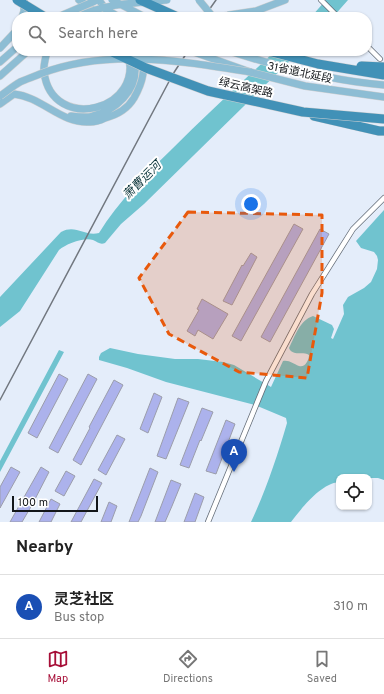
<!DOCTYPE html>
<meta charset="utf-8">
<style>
body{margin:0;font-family:Overpass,"Noto Sans SC",sans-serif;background:#f6f6f6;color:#222}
.controls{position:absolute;right:12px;bottom:12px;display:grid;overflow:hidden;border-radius:8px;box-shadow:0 1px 3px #0004}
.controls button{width:36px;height:36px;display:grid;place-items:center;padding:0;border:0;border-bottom:1px solid #e0e0e0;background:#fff;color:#222;font:20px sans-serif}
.scale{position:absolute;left:12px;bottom:10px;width:86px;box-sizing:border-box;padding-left:4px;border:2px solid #12161a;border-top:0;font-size:11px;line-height:14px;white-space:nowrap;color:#12161a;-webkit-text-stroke:3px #fff;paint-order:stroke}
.you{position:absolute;left:251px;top:204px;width:14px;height:14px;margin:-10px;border:3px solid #fff;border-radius:50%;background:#1a73e8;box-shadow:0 0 0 6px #1a73e833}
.badge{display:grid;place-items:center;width:26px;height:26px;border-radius:50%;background:#a70e37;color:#fff;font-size:13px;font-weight:700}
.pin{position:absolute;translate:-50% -33px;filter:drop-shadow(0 1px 2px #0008)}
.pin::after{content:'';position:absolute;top:21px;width:14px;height:12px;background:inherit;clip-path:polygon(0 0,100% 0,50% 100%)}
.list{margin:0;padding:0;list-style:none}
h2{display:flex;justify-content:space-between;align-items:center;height:52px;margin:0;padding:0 16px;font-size:17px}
h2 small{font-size:13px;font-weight:400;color:#767676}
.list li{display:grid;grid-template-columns:26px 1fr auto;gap:12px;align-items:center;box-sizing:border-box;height:64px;padding:0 16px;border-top:1px solid #e0e0e0}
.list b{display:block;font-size:15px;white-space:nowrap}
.list p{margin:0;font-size:13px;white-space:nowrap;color:#767676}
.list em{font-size:13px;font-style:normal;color:#767676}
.icon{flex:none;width:22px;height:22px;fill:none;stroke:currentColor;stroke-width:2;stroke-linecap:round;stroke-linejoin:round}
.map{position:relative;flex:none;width:384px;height:522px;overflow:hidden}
.search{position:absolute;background:#fff;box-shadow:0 1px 3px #0004;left:12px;right:12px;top:12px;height:44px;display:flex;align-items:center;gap:10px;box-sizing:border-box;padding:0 14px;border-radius:16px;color:#767676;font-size:15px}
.sheet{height:116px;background:#fff}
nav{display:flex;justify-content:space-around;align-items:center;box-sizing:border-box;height:56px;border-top:1px solid #e0e0e0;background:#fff;font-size:11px;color:#767676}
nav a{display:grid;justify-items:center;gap:2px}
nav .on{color:#a70e37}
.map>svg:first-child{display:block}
.water{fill:#70c3cf}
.building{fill:#acb2ec;stroke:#9b9dab}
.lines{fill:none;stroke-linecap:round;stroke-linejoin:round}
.primary-tunnel{stroke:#c4cdd8;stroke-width:7;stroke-dasharray:7 3.5;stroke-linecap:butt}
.street-casing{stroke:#656e79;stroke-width:6}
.primary-casing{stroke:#d0d0d1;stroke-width:8}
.highway-casing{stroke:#d0d0d1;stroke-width:10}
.street{stroke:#fff;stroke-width:4.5}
.primary{stroke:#8dbdd4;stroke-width:7}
.highway{stroke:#4191b7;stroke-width:9}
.rail{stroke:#71777f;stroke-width:1.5}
.primary-bridge-casing{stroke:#d0d0d1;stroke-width:8;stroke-linecap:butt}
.highway-bridge-casing{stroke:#d0d0d1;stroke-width:10;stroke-linecap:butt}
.primary-bridge{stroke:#8dbdd4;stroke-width:7}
.highway-bridge{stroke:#4191b7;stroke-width:9}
.marked{fill:#e8590c;fill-opacity:0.2;stroke:#e8590c;stroke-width:3;stroke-dasharray:8 5;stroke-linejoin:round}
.labels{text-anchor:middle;stroke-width:4;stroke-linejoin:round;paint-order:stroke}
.street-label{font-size:11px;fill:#12161a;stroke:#fff}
.water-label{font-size:12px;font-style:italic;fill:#11393e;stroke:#fff}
</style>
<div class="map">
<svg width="384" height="522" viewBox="0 0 384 522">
<rect width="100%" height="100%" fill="#e4edfa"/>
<!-- water -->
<path class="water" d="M326,0h22l-15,17h-22z
M275,51h25l-156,153 -23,20 -16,19c-5,2 -7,-1 -12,-3 -9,-3 -27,4 -34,10l-39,61 -20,16v-30l61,-65c15,-8 24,5 38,1 19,-31 46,-58 72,-83 34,-34 69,-66 104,-99z
M384,210v270l-6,-2h-9v-1h-30v5c-19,2 -37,26 -48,40h-40c15,-32 26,-65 36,-99l-1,-5 -31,-13 -89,-23 -39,-14 -28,-8v-3l2,-4 9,-5 28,6 37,5h23l25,3 11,3 37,22 12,-26c7,-1 10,3 16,5 6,2 10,-6 10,-11 -6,-4 -14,1 -19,-5l-1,-2c6,-12 11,-28 24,-32l19,9 2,4 -3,9 2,1 11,-25 -1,-9 5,-8 16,-9 7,-6 6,-13 1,-9 -1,-4 -3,-4 -13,-4 -5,-7z
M59,350l5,2 -64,120v-11z"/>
<!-- building -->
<path class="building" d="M294,224l9,5 -62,112 -9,-5z
M320,229l9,5 -59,108 -9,-5z
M251,253l6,4 -25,48 -9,-4 19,-36 1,1z
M202,299l26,15 -15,25 -15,-9 -3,6 -8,-5 12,-21 -2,-1z
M59,374l9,5 -31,59 -9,-5z
M88,374l9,5 -39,74 -9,-5z
M114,380l9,5 -42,80 -8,-5 17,-32 -1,-1z
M154,393l8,4 -14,36 -8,-4z
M178,398l11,4 -23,57 -9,-3z
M202,408l11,4 -12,29 -1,-1 -11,28 -9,-3z
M226,420l9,4 -19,50 -10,-3z
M117,435l8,4 -19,36 -8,-5z
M11,467l9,5 -20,36v-21z
M41,467l8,5 -17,33 -10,17h-12z
M150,468l8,4 -17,44 -3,6h-9z
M66,471l9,5 -11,20 -9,-5z
M94,479l8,4 -21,39h-10z
M171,480l10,4 -9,22 -7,16h-10z
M195,493l9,4 -9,25h-11z
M51,499l9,5 -9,18h-12z
M109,502l8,4 -6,16h-10z"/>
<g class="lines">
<!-- primary-tunnel -->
<path class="primary-tunnel" d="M209,17l20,-2"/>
<!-- street casing -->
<g class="street-casing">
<path id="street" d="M321,0l17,17
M367,46l13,13
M208,522l58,-141 46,-87 41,-65 31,-31"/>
</g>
<!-- primary casing -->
<g class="primary-casing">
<path id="primary" d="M79,0l24,17
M99,0l12,17
M229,15l27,-4 29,-11
M22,17l2,-6v-11
M0,48l17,-18
M47,51c-1,6 -4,15 -3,21 8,63 104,38 83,-21
M191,51l59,21 55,14 79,11
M229,51c50,16 102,30 155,34
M0,62l17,-15
M0,76l28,-25
M0,104l14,-10c28,3 47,30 76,28 5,0 11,-2 15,-4 12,-3 23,-10 29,-20 9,-16 12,-29 7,-47
M71,116c7,1 16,2 22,0 23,-6 44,-25 42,-50 0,-5 0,-10 -2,-15"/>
</g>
<!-- highway casing -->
<g class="highway-casing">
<path id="highway" d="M314,116l65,15h5"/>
</g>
<!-- street -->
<use href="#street" class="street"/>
<!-- primary -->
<use href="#primary" class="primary"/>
<!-- highway -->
<use href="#highway" class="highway"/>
<!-- rail -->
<path class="rail" d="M204,17l12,-17
M0,400l173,-326 15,-23"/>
<!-- primary-bridge casing -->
<g class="primary-bridge-casing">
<path id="primary-bridge" d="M112,0l33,17
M199,0l14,17
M102,7l17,10
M58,17l37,-16
M78,17c27,-14 59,-14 89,-17
M0,96c6,-4 13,-10 20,-14 6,-3 13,-5 20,-8 68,-26 140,-13 210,-2"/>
</g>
<!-- highway-bridge casing -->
<g class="highway-bridge-casing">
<path id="highway-bridge" d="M17,0l28,17
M140,0l38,17
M110,51l36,17 62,23 95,21 81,7
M268,51l50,13 66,11
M361,66l23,1"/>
</g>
<!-- primary-bridge -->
<use href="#primary-bridge" class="primary-bridge"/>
<!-- highway-bridge -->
<use href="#highway-bridge" class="highway-bridge"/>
</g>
<!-- marked area -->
<path class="marked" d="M188,212l134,3v78l-15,85 -68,-6 -70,-38 -30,-56z"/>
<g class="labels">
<!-- street labels -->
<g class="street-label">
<text transform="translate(300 72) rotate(12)" y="4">31省道北延段</text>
<text transform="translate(246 87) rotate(13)" y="4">绿云高架路</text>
</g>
<!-- water labels -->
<g class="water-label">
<text transform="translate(142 180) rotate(-45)" y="4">萧曹运河</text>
</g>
</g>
</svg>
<div class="controls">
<button><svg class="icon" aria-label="locate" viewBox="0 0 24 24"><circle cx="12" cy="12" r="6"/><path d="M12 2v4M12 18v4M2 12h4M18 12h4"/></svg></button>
</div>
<div class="scale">100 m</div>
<div class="you"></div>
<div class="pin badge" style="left:234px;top:472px;background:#1a4fb4">A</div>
<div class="search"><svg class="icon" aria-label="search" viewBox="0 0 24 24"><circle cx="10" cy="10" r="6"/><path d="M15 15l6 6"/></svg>Search here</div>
</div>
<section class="sheet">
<h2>Nearby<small></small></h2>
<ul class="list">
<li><span class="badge" style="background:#1a4fb4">A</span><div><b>灵芝社区</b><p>Bus stop</p></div><em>310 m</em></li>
</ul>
</section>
<nav>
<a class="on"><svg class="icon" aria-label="map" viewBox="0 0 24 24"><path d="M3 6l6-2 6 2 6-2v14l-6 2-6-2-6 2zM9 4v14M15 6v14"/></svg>Map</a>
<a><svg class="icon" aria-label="directions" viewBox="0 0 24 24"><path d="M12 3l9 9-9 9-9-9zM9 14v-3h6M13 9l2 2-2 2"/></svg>Directions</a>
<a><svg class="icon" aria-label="saved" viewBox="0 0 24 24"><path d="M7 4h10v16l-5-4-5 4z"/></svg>Saved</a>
</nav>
